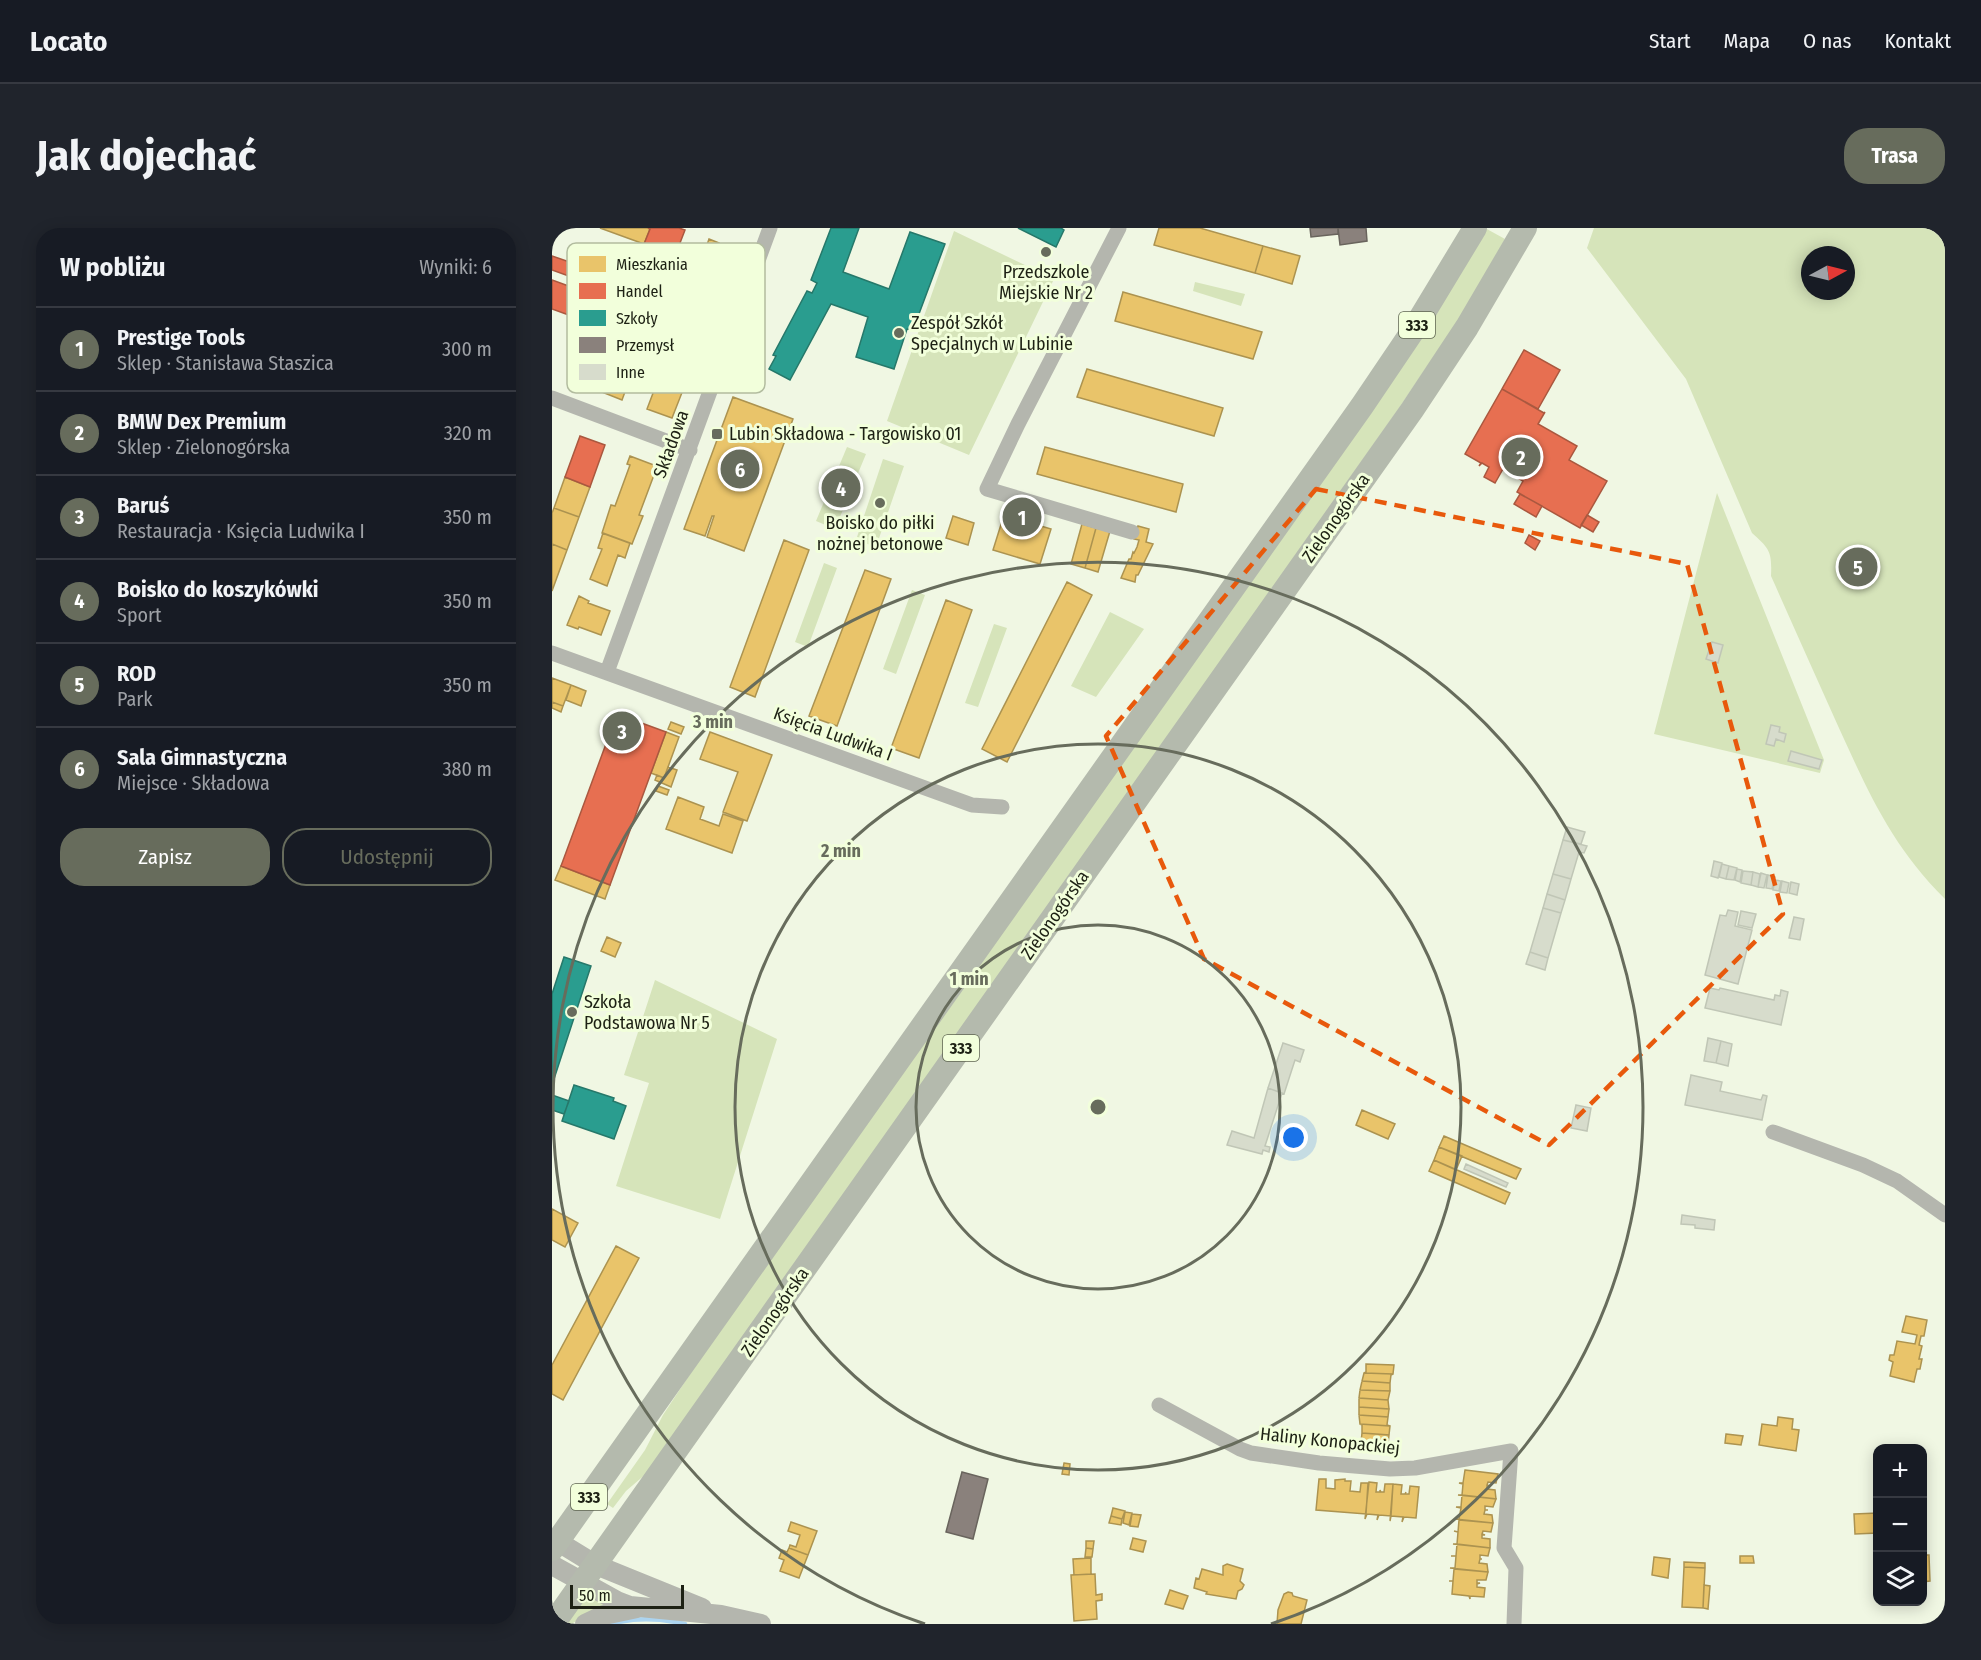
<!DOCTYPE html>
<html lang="pl">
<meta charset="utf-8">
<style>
body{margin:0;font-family:"Fira Sans Condensed",sans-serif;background:#20242c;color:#f1f3f6}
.controls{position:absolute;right:18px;bottom:18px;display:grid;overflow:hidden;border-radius:12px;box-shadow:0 3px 15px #0003}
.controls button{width:54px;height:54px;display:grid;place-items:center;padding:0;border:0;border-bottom:2px solid #363941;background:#171b24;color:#f1f3f6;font:30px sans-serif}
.compass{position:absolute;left:1249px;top:18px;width:54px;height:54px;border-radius:50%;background:#171b24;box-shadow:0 3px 15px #0003;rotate:83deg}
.scale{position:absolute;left:18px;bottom:15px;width:114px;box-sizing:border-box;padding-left:6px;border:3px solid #1d2114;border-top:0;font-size:16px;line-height:21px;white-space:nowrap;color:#1d2114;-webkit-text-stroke:4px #f2ffdb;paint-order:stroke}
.you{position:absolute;left:742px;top:910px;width:21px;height:21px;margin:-15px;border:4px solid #fff;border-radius:50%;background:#1a73e8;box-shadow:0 0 0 9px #1a73e833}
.badge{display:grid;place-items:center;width:39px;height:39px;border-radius:50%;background:#676c5c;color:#fff;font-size:20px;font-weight:700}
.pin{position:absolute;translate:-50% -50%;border:3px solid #fff;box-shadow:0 2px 6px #0006}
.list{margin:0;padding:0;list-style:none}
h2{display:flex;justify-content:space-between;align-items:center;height:78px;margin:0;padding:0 24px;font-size:26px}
h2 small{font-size:20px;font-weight:400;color:#9ea1a6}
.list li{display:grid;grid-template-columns:39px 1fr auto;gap:18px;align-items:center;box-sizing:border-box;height:84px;padding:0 24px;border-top:2px solid #363941}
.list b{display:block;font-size:22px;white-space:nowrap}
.list p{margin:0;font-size:20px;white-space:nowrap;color:#9ea1a6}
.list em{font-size:20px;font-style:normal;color:#9ea1a6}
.actions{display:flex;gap:12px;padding:18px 24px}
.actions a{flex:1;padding:14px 0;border:2px solid #676c5c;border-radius:24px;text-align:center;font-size:21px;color:#676c5c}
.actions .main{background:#676c5c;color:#fff}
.icon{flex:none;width:33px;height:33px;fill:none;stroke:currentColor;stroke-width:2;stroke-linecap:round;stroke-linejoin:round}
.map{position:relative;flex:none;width:1393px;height:1396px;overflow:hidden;border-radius:24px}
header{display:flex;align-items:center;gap:36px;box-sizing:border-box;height:84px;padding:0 30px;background:#171b24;border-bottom:2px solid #363941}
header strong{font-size:28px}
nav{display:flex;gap:33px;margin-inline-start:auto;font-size:21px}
.intro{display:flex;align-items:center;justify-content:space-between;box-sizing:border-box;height:144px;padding:0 36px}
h1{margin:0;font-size:42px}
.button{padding:15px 27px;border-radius:24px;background:#676c5c;color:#fff;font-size:21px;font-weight:700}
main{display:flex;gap:36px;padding:0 36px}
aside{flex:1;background:#171b24;border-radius:24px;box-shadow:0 3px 15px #0003}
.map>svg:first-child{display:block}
.green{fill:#d6e4ba;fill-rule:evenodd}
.homes{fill:#e9c46a;stroke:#ac9350;stroke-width:1.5}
.shops{fill:#e76f51;stroke:#aa583f;stroke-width:1.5}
.schools{fill:#2a9d8f;stroke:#26786a;stroke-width:1.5}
.industry{fill:#8a817c;stroke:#69645d;stroke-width:1.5}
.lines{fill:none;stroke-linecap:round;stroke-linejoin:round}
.stream{stroke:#acd4f0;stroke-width:4.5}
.building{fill:#d7dccc;stroke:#c0c6b6;stroke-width:1.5}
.minor{stroke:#b4b6ae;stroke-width:15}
.tertiary{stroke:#b4b6ae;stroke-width:20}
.primary{stroke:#b4baad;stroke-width:24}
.marked{fill:none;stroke:#e8590c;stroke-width:4.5;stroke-dasharray:12 8;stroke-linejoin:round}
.ring{fill:none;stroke:#676c5c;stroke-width:3}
.poi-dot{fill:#676c5c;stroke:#f2ffdb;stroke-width:2}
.labels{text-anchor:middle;stroke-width:6;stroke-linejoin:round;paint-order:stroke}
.shield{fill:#f2ffdb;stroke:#5d6450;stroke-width:1.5}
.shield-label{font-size:16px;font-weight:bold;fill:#1d2114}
.poi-label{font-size:18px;fill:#1d2114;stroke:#f2ffdb;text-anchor:start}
.street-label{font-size:18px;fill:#1d2114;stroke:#f2ffdb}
.key{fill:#f2ffdb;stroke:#b2bc9f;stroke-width:1.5}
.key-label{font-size:16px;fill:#1d2114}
.centre{fill:#676c5c;stroke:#f2ffdb;stroke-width:3}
.ring-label{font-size:18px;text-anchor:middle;font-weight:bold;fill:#676c5c;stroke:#f2ffdb;stroke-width:6;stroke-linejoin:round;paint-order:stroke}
</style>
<header>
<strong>Locato</strong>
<nav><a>Start</a><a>Mapa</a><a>O nas</a><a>Kontakt</a></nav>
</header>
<div class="intro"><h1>Jak dojechać</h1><a class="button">Trasa</a></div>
<main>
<aside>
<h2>W pobliżu<small>Wyniki: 6</small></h2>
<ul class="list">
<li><span class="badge">1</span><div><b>Prestige Tools</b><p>Sklep · Stanisława Staszica</p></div><em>300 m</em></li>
<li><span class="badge">2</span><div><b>BMW Dex Premium</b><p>Sklep · Zielonogórska</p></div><em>320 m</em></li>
<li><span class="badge">3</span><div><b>Baruś</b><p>Restauracja · Księcia Ludwika I</p></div><em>350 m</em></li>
<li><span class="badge">4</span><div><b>Boisko do koszykówki</b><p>Sport</p></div><em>350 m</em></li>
<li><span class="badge">5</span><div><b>ROD</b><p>Park</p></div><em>350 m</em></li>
<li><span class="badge">6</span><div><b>Sala Gimnastyczna</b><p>Miejsce · Składowa</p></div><em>380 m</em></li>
</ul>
<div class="actions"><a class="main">Zapisz</a><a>Udostępnij</a></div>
</aside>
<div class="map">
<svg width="1393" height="1396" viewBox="0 0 1393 1396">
<rect width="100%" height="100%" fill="#f0f7e3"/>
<!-- green -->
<path class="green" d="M933,0l20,11 -44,77 -64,95 -743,1056 -28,24 -13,17 -6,-4 38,-54 18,-35 35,-53z
M1042,0h351v671c-56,-56 -79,-112 -111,-182 -21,-47 -42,-94 -63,-141 1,-24 -1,-27 -19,-43l-66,-154 -99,-131zM1258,27h36v36h-36z
M402,3l100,48 -85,176 -82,-34z
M643,54l50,12 -4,12 -48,-15z
M295,219l19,7 -31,75 -19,-8z
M331,231l21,7 -28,81 -20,-7z
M1165,265l107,267 -4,13 -166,-39z
M272,335l13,5 -29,79 -13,-5z
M360,362l13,5 -29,79 -13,-5z
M558,384l34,17 -48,68 -25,-11z
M442,396l13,4 -29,79 -13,-4z
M103,752l122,59 -57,180 -104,-33 33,-103 -25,-8z
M35,1367l20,10 -36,19h-6z"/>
<!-- homes -->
<path class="homes" d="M48,0h48l2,1 -6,15z
M607,0h41l63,18 -8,27 -101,-28z
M157,11l10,4 -1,3 19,7 -10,25 -10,-3 1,-3 -8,-3 -2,3 -9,-4z
M711,18l37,10 -8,28 -37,-11z
M571,64l139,40 -9,27 -138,-38z
M52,141l26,9 -8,22 -25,-10z
M535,141l136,39 -9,28 -137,-39z
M106,152l25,10 -11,28 -25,-9z
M181,169l60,22 -49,132 -37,-14 7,-21h-2l-7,20 -21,-7z
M493,219l138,37 -7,28 -139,-38z
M78,228l29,11 -2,8h-3l-15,40 4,1 -11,28 -30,-11 9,-28 4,1 15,-41 -3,-1z
M13,249l25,10 -11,30 -25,-9z
M2,280l25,9 -12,33 -15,-6v-31z
M452,287l47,14 -11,35 -47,-14z
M401,288l21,7 -6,22 -22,-7z
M530,296l14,4 -11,40 -14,-4z
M586,298l11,3 -3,13 7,2 -15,31h-2l-1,7 -14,-4 8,-19h2l2,-7 1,1 3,-6 2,-7 -5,-1z
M544,300l14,3 -12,41 -13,-4z
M51,305l27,10 -5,15 -7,-3 -11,31 -17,-7 12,-30 -4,-1z
M232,312l25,10 -54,147 -25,-10z
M0,316l15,6 -15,41z
M313,342l26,9 -54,147 -28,-10z
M515,354l25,13 -85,167 -25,-13z
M27,368l10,5 -1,2 22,8 -9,24 -22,-8 -1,2 -11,-4z
M394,372l26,10 -53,148 -28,-10z
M0,450l19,7 -8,21 -11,-4z
M19,457l15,6 -5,15 -15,-6z
M0,474l11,4 -2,6 -9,-4z
M119,494l13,5 -3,7 -13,-5z
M114,504l13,5 -15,41 -13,-5z
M158,504l62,23 -25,66 -24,-9 15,-40 -38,-13z
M116,539l9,3 -6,17 -16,-7 2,-5 7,3z
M106,558l11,4 -2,5 -11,-4z
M126,569l26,10 -4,12 19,7 4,-12 20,7 -11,32 -66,-24z
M9,638l49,19 -5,14 -50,-19z
M55,709l14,6 -6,14 -14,-6z
M810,882l33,14 -7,15 -32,-14z
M892,908l77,33 -5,10 -77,-32z
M887,919l23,9 -6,14 -22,-10z
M882,932l76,33 -5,11 -76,-33z
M0,981l26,14 -13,24 -13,-7z
M64,1018l23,12 -76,142 -11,-6v-29z
M1354,1088l21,4 -3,16h-3l-2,9 3,1 -3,13h3l-2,10h-3l-3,13 -24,-6 3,-14 -4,-2 1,-5h4l3,-14 18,3 2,-9 -15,-3z
M814,1136l28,1 -1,9 -29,-1 2,-1z
M812,1145l29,1 -2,1 -1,8 -28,-2z
M810,1153l28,2v8l-30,-1z
M808,1162l30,1 -2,9 -29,-2z
M807,1170l29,2 1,9 -30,-2z
M807,1179l30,2 -1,8 -29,-2z
M807,1187l29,2 -1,8 3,1 -30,-2z
M1226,1189l15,2 -1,10 7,1 -3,21 -37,-6 3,-21 15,2z
M808,1196l30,2 -1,9 -27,-2v-8z
M810,1205l27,2 -1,9 -27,-2z
M1174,1206l17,2 -2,9 -16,-2z
M512,1235l6,1 -1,11 -7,-1z
M913,1242l33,4 -2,9 -8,-1 -1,3 3,1h-3v3l8,1 1,9 -38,-4h4l1,-11 -4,-1h4z
M767,1251h7v9l9,1v-9l10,-1v2h6l-1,10 10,1 1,-9h7l-2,31 -50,-4z
M817,1254l8,1 -1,9h4v-2l1,2h3l1,-8h8l-2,32 -12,-1 -2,5 1,-5 -11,-1 -2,5z
M841,1256l9,1 -1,9h4l1,-2 -1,2h4l1,-8 9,1 -3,31 -12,-1 -2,5 1,-5 -12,-1 -1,5z
M910,1267l34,4 -3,8 -8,-1v4h3h-3l-1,4 8,1 1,8 -38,-4h4l2,-11 -5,-1h5z
M561,1280l12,3 -3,8 -11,-3z
M573,1284l7,1 -3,12 -6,-2z
M1326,1285v20l-23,1 -1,-20z
M580,1286l9,1 -3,12 -8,-1z
M559,1288l11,3 -1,6 -12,-2z
M907,1292l34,3 -2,9 -8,-1 -1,3 3,1h-3v3l8,1v9l-37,-4h4l1,-12 -4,-1 4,1z
M239,1294l26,9 -9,24 -19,-7 1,-3 6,2 4,-12 -12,-4z
M581,1310l13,3 -3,11 -13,-3z
M1370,1310l1,17h6l1,26 -8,1z
M534,1313h8l-1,8 -7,-1z
M905,1316l33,4 -2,8 -8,-1v4h2h-2l-1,4 8,1 1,8 -38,-4h5l1,-12h-5h5z
M237,1320l19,7 -9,23 -19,-7 4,-11 -5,-2 3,-8 5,2z
M534,1320l7,1 -1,8h-7z
M1188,1328h13l1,7h-14z
M1102,1329l16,2 -2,19 -16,-3z
M539,1330v16l-17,1 -1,-16z
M1132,1334l21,1v5l-21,-1z
M675,1336l16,5 -3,12 4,4 -2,4 -4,2 -2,8 -30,-5 1,-2 -13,-4 2,-10 3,1 3,-10 21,6v-9z
M1132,1339l21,1 -2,40 -21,-1z
M902,1341l34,3 -2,8h-9v3h3l-3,1v3l8,1 -1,9 -14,-1v3l-1,-3 -17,-2 1,-13h-4h4z
M543,1346l1,21 6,-1v6l-6,1 1,18 -23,2 -3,-46z
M1152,1357l6,1 -2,23 -5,-1z
M618,1362l18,6 -5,13 -18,-5z
M736,1364l4,1 1,3 14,4 -6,24h-24l1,-14 6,-16z"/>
<!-- shops -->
<path class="shops" d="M96,0h31l6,2 -10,26 -31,-12 6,-15z
M0,28l29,10 -4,13 -25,-9z
M0,52l22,8 -5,12 13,5 -5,13 -25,-9z
M972,122l36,20 -22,39 -36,-20z
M950,161l42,24 1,-1 -7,12 39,22 -8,14 38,21 -27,47 -63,-36 6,-11 -20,-12 -8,14 -11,-6 5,-10 -7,-4 -3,3 2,-3 -16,-9z
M28,208l25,9 -15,42 -25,-10z
M968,266l22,12 -6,11 -22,-13z
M1035,287l12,7 -6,10 -12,-7z
M977,307l11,6 -5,9 -10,-7z
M65,486l49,18 -56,153 -49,-19z"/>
<!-- schools -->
<path class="schools" d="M279,0h28l-16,44 46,17 21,-57 35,12 -32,86 -6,-1 -13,40 -38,-12 12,-40 -37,-13 -41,76 -21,-11 7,-13 -3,-1 34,-64 5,2 5,-10 -6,-3z
M466,0h43l3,2 -8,17z
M12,729l27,9 -39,119v-91z
M22,857l40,13 -1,3 13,5 -12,33 -52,-18z
M0,867l17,6 -5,13 -12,-4z"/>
<!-- industry -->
<path class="industry" d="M758,0h28v6l-27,3z
M786,0h28l1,13 -27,4z
M410,1244l26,7 -15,60 -27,-7z"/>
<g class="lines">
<!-- stream -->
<path class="stream" d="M59,1396c25,-7 48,-6 74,0"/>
</g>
<!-- building -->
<path class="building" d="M1160,414l11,3 -5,18 -12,-4z
M1219,497l9,2 -1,5 7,2 -2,8 -8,-3 -2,7 -8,-2z
M1239,523l31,9 -3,9 -31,-8z
M1015,599l18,5 -4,12 -18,-4z
M1011,612l24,6 -3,7 -5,-1 -8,27 -18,-5z
M1162,633l8,2 -4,15 -7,-2z
M1170,636l7,2 -3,13 -7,-2z
M1177,638l8,2 -3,12 -8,-1z
M1185,641l5,1 -2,12 -5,-2z
M1191,643l10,1 -2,13 -10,-2z
M1201,644l7,2 -2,13 -7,-2z
M1209,645l6,2 -3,13 -6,-1z
M1001,646l18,5 -6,21 -18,-6z
M1216,647l7,2 -3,12 -6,-1z
M1223,652l6,1 -2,10 -6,-1z
M1230,653l7,2 -2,10 -7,-1z
M1239,654l8,2 -2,11 -8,-2z
M995,666l18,6 -4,13 -18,-5z
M991,680l18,5 -13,45 -18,-6z
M1176,682l10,2 -3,14 17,4 -14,54 -33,-9 15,-60 6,1z
M1189,683l15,3 -4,14 -14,-3z
M1242,689l10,2 -4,21 -11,-2z
M978,724l18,6 -3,12 -19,-6z
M1158,760l9,2 1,-2 54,12 1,-5 5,1 1,-6 7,2 -7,33 -76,-17z
M1156,810l13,3 -5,22 -12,-2z
M1169,813l11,3 -4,22 -12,-3z
M731,815l21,7 -4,12 -5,-2 -11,34 -16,-6z
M1139,847l31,7 -2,9 41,9 2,-5 4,1 -5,24 -77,-15z
M716,860l14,5 -17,53 5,1 -1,5 -6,-2 -1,4 -35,-9 5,-14 22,7z
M1024,877l15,3 -4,23 -16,-3z
M914,936l42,19 -2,4 -42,-18z
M1130,987l33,5 -1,10 -19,-2v-3l-14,-1z"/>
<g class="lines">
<!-- minor -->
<path class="minor" d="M567,0l-101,196 -31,65 145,43
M0,170l138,52
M0,425l420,152 30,2
M55,444l163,-444
M1221,904l90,33 34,16 48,34
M607,1177l81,44 11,4 68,10 71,6 25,-1 96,-17 -7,97 12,20 -2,56"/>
<!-- tertiary -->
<path class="tertiary" d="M0,1310l44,27 106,43
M0,1337l65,36 13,5 91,9 40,9
M33,1396l19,-9 33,-7"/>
<!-- primary -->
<path class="primary" d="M0,1321l810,-1143 50,-74 63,-104
M1,1396l859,-1214 55,-83 58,-99"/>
</g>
<!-- marked area -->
<path class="marked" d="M764,261l371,75 96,350 -234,231 -345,-186 -98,-223z"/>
<!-- distance rings -->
<g class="ring">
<circle cx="546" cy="879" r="182"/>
<circle cx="546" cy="879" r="363"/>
<path d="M373 1396A545 545 0 1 1 719 1396"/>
</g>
<!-- markers -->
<g class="poi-dot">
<circle cx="494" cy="24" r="6"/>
<circle cx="347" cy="105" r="6"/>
<rect x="159" y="200" width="12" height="12" rx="3"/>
<circle cx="328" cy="275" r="6"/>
<circle cx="20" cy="784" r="6"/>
</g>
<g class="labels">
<!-- shield labels -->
<g class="shield">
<rect x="847" y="84" width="36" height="26" rx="4.5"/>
<rect x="391" y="807" width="36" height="26" rx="4.5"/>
<rect x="19" y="1256" width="36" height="26" rx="4.5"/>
</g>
<g class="shield-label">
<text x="865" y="103">333</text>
<text x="409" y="826">333</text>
<text x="37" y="1275">333</text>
</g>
<!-- poi labels -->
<g class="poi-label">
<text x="494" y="50" text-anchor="middle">Przedszkole<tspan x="494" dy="21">Miejskie Nr 2</tspan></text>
<text x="359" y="101">Zespół Szkół<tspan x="359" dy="21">Specjalnych w Lubinie</tspan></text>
<text x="177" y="212">Lubin Składowa - Targowisko 01</text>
<text x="328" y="301" text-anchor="middle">Boisko do piłki<tspan x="328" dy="21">nożnej betonowe</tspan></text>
<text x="32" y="780">Szkoła<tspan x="32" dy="21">Podstawowa Nr 5</tspan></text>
</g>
<!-- street labels -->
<g class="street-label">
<text transform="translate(119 216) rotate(-70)" y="6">Składowa</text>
<text transform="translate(784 290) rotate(-55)" y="6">Zielonogórska</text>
<text transform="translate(281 506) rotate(20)" y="6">Księcia Ludwika I</text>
<text transform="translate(503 687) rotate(-55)" y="6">Zielonogórska</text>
<text transform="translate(223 1084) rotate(-55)" y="6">Zielonogórska</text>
<text transform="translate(778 1213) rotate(6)" y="6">Haliny Konopackiej</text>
</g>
</g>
<!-- legend -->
<rect x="15" y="15" width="198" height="150" rx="9" class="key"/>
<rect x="27" y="28" width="27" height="16" fill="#e9c46a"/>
<rect x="27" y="55" width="27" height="16" fill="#e76f51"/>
<rect x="27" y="82" width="27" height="16" fill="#2a9d8f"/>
<rect x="27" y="109" width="27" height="16" fill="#8a817c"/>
<rect x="27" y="136" width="27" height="16" fill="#d7dccc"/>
<g class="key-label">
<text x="64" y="42">Mieszkania</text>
<text x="64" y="69">Handel</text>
<text x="64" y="96">Szkoły</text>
<text x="64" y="123">Przemysł</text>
<text x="64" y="150">Inne</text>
</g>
<circle cx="546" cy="879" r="9" class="centre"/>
<g class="ring-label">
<text x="161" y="500">3 min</text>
<text x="289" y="629">2 min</text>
<text x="417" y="757">1 min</text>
</g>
</svg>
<div class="controls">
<button>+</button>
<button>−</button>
<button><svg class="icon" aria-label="layers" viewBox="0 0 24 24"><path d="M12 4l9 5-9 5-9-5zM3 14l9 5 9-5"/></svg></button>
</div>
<svg class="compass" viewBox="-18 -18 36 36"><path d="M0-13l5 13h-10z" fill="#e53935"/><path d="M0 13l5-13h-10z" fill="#9ea1a6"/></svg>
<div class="scale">50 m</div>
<div class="you"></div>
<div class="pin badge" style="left:470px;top:289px">1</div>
<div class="pin badge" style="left:969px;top:229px">2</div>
<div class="pin badge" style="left:70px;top:503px">3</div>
<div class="pin badge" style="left:289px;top:260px">4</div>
<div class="pin badge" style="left:1306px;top:339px">5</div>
<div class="pin badge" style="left:188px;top:241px">6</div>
</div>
</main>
